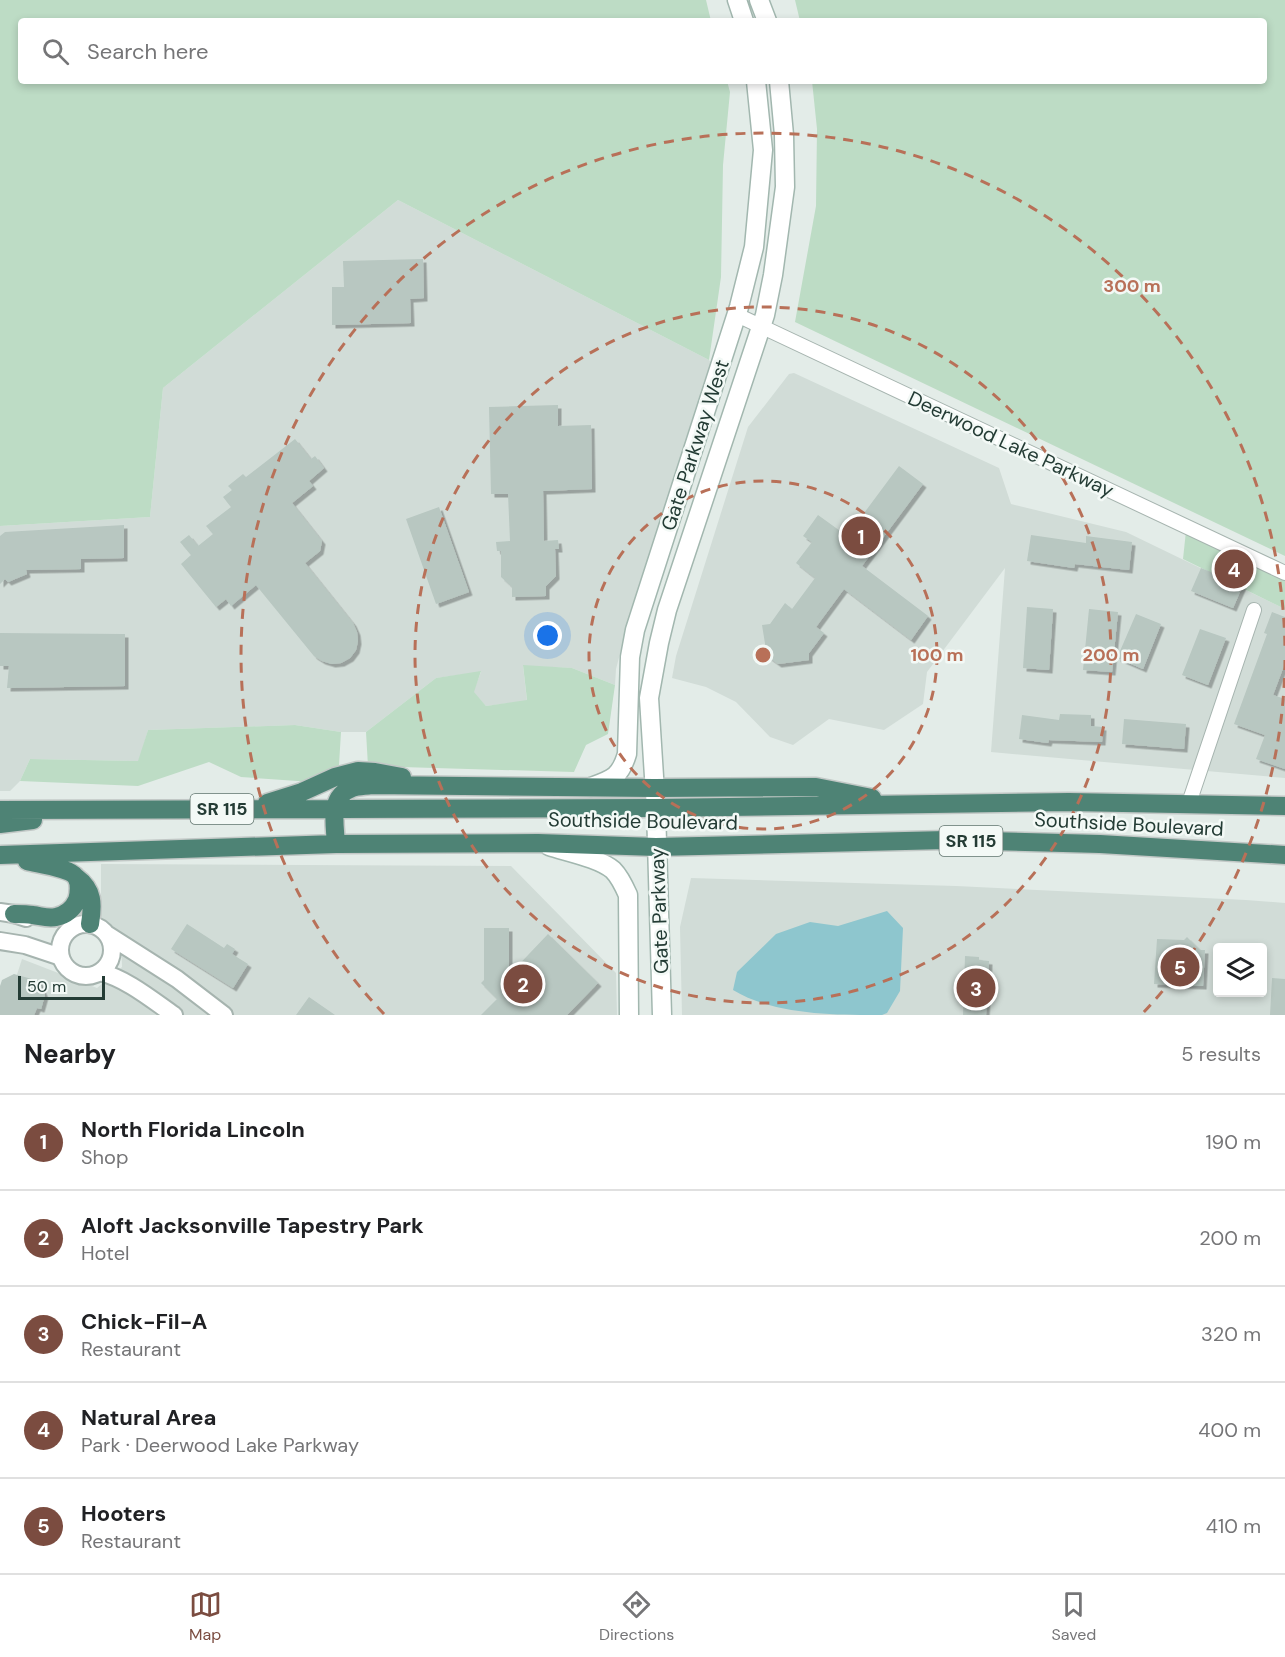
<!DOCTYPE html>
<meta charset="utf-8">
<style>
body{margin:0;font-family:"DM Sans",sans-serif;background:#f2f2f2;color:#202124}
.controls{position:absolute;right:18px;bottom:18px;display:grid;overflow:hidden;border-radius:6px;box-shadow:0 3px 9px #0003}
.controls button{width:54px;height:54px;display:grid;place-items:center;padding:0;border:0;border-bottom:2px solid #e0e0e0;background:#fff;color:#202124;font:30px sans-serif}
.scale{position:absolute;left:18px;bottom:15px;width:87px;box-sizing:border-box;padding-left:6px;border:3px solid #243c35;border-top:0;font-size:16px;line-height:21px;white-space:nowrap;color:#243c35;-webkit-text-stroke:4px #f3f9f6;paint-order:stroke}
.you{position:absolute;left:548px;top:636px;width:21px;height:21px;margin:-15px;border:4px solid #fff;border-radius:50%;background:#1a73e8;box-shadow:0 0 0 9px #1a73e833}
.badge{display:grid;place-items:center;width:39px;height:39px;border-radius:50%;background:#7b4c40;color:#fff;font-size:20px;font-weight:700}
.pin{position:absolute;translate:-50% -50%;border:3px solid #fff;box-shadow:0 2px 6px #0006}
.list{margin:0;padding:0;list-style:none}
h2{display:flex;justify-content:space-between;align-items:center;height:78px;margin:0;padding:0 24px;font-size:26px}
h2 small{font-size:20px;font-weight:400;color:#757577}
.list li{display:grid;grid-template-columns:39px 1fr auto;gap:18px;align-items:center;box-sizing:border-box;height:96px;padding:0 24px;border-top:2px solid #e0e0e0}
.list b{display:block;font-size:22px;white-space:nowrap}
.list p{margin:0;font-size:20px;white-space:nowrap;color:#757577}
.list em{font-size:20px;font-style:normal;color:#757577}
.icon{flex:none;width:33px;height:33px;fill:none;stroke:currentColor;stroke-width:2;stroke-linecap:round;stroke-linejoin:round}
.map{position:relative;flex:none;width:1285px;height:1015px;overflow:hidden}
.search{position:absolute;background:#fff;box-shadow:0 3px 9px #0003;left:18px;right:18px;top:18px;height:66px;display:flex;align-items:center;gap:15px;box-sizing:border-box;padding:0 21px;border-radius:6px;color:#757577;font-size:22px}
.sheet{height:558px;background:#fff}
nav{display:flex;justify-content:space-around;align-items:center;box-sizing:border-box;height:84px;border-top:2px solid #e0e0e0;background:#fff;font-size:16px;color:#757577}
nav a{display:grid;justify-items:center;gap:3px}
nav .on{color:#7b4c40}
.map>svg:first-child{display:block}
.built{fill:#d1dcd7;fill-rule:evenodd}
.green{fill:#bddcc5}
.water{fill:#8ec6ce}
.building{fill:#b8c7c1;filter:url(#shadow)}
.lines{fill:none;stroke-linecap:round;stroke-linejoin:round}
.minor-casing{stroke:#a6b4af;stroke-width:16}
.tertiary-casing{stroke:#a6b4af;stroke-width:20}
.secondary-casing{stroke:#a2b7af;stroke-width:21}
.trunk-casing{stroke:#c2c8c6;stroke-width:21}
.minor{stroke:#fff;stroke-width:14}
.tertiary{stroke:#fff;stroke-width:16}
.secondary{stroke:#fff;stroke-width:18}
.trunk{stroke:#4e8375;stroke-width:18}
.ring{fill:none;stroke:#b87058;stroke-width:3;stroke-dasharray:10 8}
.labels{text-anchor:middle;stroke-width:5;stroke-linejoin:round;paint-order:stroke}
.shield{fill:#f3f9f6;stroke:#62756f;stroke-width:1.5}
.shield-label{font-size:18px;font-weight:bold;fill:#243c35}
.street-label{font-size:20px;fill:#243c35;stroke:#f3f9f6}
.centre{fill:#b87058;stroke:#f3f9f6;stroke-width:3}
.ring-label{font-size:18px;text-anchor:middle;font-weight:bold;fill:#b87058;stroke:#f3f9f6;stroke-width:5;stroke-linejoin:round;paint-order:stroke}
</style>
<div class="map">
<svg width="1285" height="1015" viewBox="0 0 1285 1015">
<defs>
<filter id="shadow"><feDropShadow dx="3.5" dy="3.5" stdDeviation="0" flood-color="#0004"/></filter>
</defs>
<rect width="100%" height="100%" fill="#e3ece8"/>
<!-- built -->
<path class="built" d="M398,200l311,160 3,5 -80,243 -16,61 -1,16 -43,-17 -49,-2 4,35 -41,5 -13,-14 8,-20 -45,6 -70,54h-25l-46,-7 -147,5 -9,31 -109,-2 -10,22 -10,10h-10v-265l150,-9 13,-129z
M794,373l205,95 12,36 115,28 159,77v169l-294,-26 14,-184 -78,104 -4,32 -39,26 -55,-11 -36,26 -23,-8 -34,-35 -30,-15 -34,-9 4,-22 72,-229 41,-53z
M101,864l410,2 105,107 1,42h-613l18,-56 75,29 25,-21 -1,-32 -20,-18z
M691,878l265,8 290,14 39,3v112h-603l-2,-88zM1218,948h44v45h-44z"/>
<!-- green -->
<path class="green" d="M0,0h706l5,21h-690v60h706l3,11 -7,73 -2,112 -12,83 -311,-160 -235,188 -13,129 -150,9z
M795,0h490v556l-490,-234 21,-116 1,-77 -5,-48h452v-60h-464z
M1186,531l99,48v30l-102,-50z
M523,665l49,3 43,17 -7,49 -22,11 -12,27 -206,-6 -2,-34 70,-54 45,-7 -7,21 12,14 41,-6z
M295,725l46,7 -2,33 -27,17 -71,-5 -32,-15 -71,24 -118,-5 10,-22 108,2 10,-31z"/>
<!-- water -->
<path class="water" d="M887,911l16,17 -3,63 -13,22 -5,2c-48,0 -108,0 -149,-25l4,-18 39,-38 34,-12 28,4z"/>
<!-- building -->
<path class="building" d="M423,259l1,39 -14,1 1,24 -79,2v-38h12l-1,-26z
M558,405v21l33,-1 1,64 -49,2 1,50 14,-1 1,9h-4l1,27 -10,10v10l-34,1v-10l-11,-10v-26h-4l-1,-9 14,-1 -2,-47h-17l-2,-87z
M295,439l16,20 4,-3 9,12 -15,13 4,5 -21,17 30,38 -2,10 -15,12 48,60 4,9 1,9 -2,9 -6,8 -9,5 -9,1 -10,-3 -8,-5 -58,-71 -25,21 -5,-7 -10,8 -35,-43 10,-9 -11,-13 9,-7 9,11 15,-12 -7,-8 25,-19 -8,-10 9,-7 -4,-4 15,-12 3,3z
M899,466l24,18 -61,82 66,50 -17,24 -67,-51 -28,38 8,6 -15,20v7l-31,4 -11,-8 -5,-31 8,-1 15,-21 7,6 23,-31 -19,-15 16,-21 -9,-6 15,-21 29,21z
M439,507l30,85 -33,12 -30,-85z
M124,525v33l-43,1v10l-55,1 1,4 -19,8 -3,-3 -5,5v-48l5,-4z
M1031,535l55,8v-7l46,6 -3,28 -54,-6 -1,4 -47,-7z
M1201,568l42,17 -10,23 -42,-17z
M1027,607l26,2 -4,61 -26,-2z
M1089,609l29,3 -6,60 -29,-2z
M1272,612l13,5v46l-12,32 12,4v70l-29,-10 9,-24 -31,-11 33,-90 -3,-1z
M1136,614l25,10 -18,45 -26,-11z
M1200,629l26,9 -18,47 -26,-10z
M0,633l125,1v52l-118,2 2,-22h-9z
M1060,714l31,1v11l12,1 -1,15 -53,-2 -1,3 -29,-4 3,-24 37,5z
M1124,719l62,5 -2,25 -62,-5z
M187,924l37,24 3,-4 8,5 -3,5 16,10 -15,24 -62,-39z
M484,928h25v47l39,-41 50,49 -31,32h-86l16,-16 -16,-16 3,-3z
M1187,937l13,13h5l-2,36 -49,-2 3,-45 27,1z
M965,956l14,1v3l10,1 -3,54h-23z
M14,974l25,7 6,14 -4,14 -4,-1 -3,7h-34v-29l2,-6z
M1272,978l13,1v36h-15z
M309,997l26,18h-39z"/>
<g class="lines">
<!-- minor casing -->
<g class="minor-casing">
<path id="minor" d="M737,315l548,258
M1189,803l65,-193"/>
</g>
<!-- tertiary casing -->
<g class="tertiary-casing">
<path id="tertiary" d="M0,912l14,2 12,4
M60 950a26 26 0 1 1 52 0a26 26 0 1 1-52 0Z
M108,935l69,44 47,36
M0,941l25,4 36,12
M100,972c27,7 51,27 74,43"/>
</g>
<!-- secondary casing -->
<g class="secondary-casing">
<path id="secondary" d="M737,0l7,21
M759,0l8,21
M591,787c22,-8 29,-10 36,-33l3,-97 5,-27 104,-323 15,-60 9,-97 -7,-69
M549,846c18,6 50,12 64,24 7,7 11,16 15,25l1,120
M662,1015l-6,-207 -7,-110 10,-55 8,-33 98,-295 8,-40 12,-88 -1,-52 -5,-54"/>
</g>
<!-- trunk casing -->
<g class="trunk-casing">
<path id="trunk" d="M267,803l35,-11 33,-15 23,-6 17,1 27,5
M0,810l656,-2 413,-6 216,4
M0,824l33,-4
M336,844c-1,-20 -8,-47 16,-56 5,-2 13,-2 19,-3l283,3 162,-1 56,11
M0,855l336,-11 202,-1 118,4 290,-7 154,4 185,11
M76,877c18,13 17,28 14,47
M14,914c6,0 13,0 19,1 8,1 15,4 23,2 9,-2 17,-8 21,-17 2,-6 3,-17 -1,-23 -6,-9 -38,-13 -49,-16"/>
</g>
<!-- minor -->
<use href="#minor" class="minor"/>
<!-- tertiary -->
<use href="#tertiary" class="tertiary"/>
<!-- secondary -->
<use href="#secondary" class="secondary"/>
<!-- trunk -->
<use href="#trunk" class="trunk"/>
</g>
<!-- distance rings -->
<g class="ring">
<circle cx="763" cy="655" r="174"/>
<circle cx="763" cy="655" r="348"/>
<path d="M1285 660A522 522 0 0 1 1142 1014M384 1014A522 522 0 1 1 1285 650"/>
</g>
<g class="labels">
<!-- shield labels -->
<g class="shield">
<rect x="190.5" y="794" width="63" height="30" rx="4.5"/>
<rect x="939.5" y="826" width="63" height="30" rx="4.5"/>
</g>
<g class="shield-label">
<text x="222" y="815">SR 115</text>
<text x="971" y="847">SR 115</text>
</g>
<!-- street labels -->
<g class="street-label">
<text transform="translate(1011 444) rotate(25)" y="7">Deerwood Lake Parkway</text>
<text transform="translate(695 445) rotate(-72)" y="7">Gate Parkway West</text>
<text transform="translate(643 821) rotate(1)" y="7">Southside Boulevard</text>
<text transform="translate(1129 824) rotate(3)" y="7">Southside Boulevard</text>
<text transform="translate(659 911) rotate(-92)" y="7">Gate Parkway</text>
</g>
</g>
<circle cx="763" cy="655" r="9" class="centre"/>
<g class="ring-label">
<text x="1132" y="292">300 m</text>
<text x="937" y="661">100 m</text>
<text x="1111" y="661">200 m</text>
</g>
</svg>
<div class="controls">
<button><svg class="icon" aria-label="layers" viewBox="0 0 24 24"><path d="M12 4l9 5-9 5-9-5zM3 14l9 5 9-5"/></svg></button>
</div>
<div class="scale">50 m</div>
<div class="you"></div>
<div class="pin badge" style="left:861px;top:536px">1</div>
<div class="pin badge" style="left:523px;top:984px">2</div>
<div class="pin badge" style="left:976px;top:988px">3</div>
<div class="pin badge" style="left:1234px;top:569px">4</div>
<div class="pin badge" style="left:1180px;top:967px">5</div>
<div class="search"><svg class="icon" aria-label="search" viewBox="0 0 24 24"><circle cx="10" cy="10" r="6"/><path d="M15 15l6 6"/></svg>Search here</div>
</div>
<section class="sheet">
<h2>Nearby<small>5 results</small></h2>
<ul class="list">
<li><span class="badge">1</span><div><b>North Florida Lincoln</b><p>Shop</p></div><em>190 m</em></li>
<li><span class="badge">2</span><div><b>Aloft Jacksonville Tapestry Park</b><p>Hotel</p></div><em>200 m</em></li>
<li><span class="badge">3</span><div><b>Chick-Fil-A</b><p>Restaurant</p></div><em>320 m</em></li>
<li><span class="badge">4</span><div><b>Natural Area</b><p>Park · Deerwood Lake Parkway</p></div><em>400 m</em></li>
<li><span class="badge">5</span><div><b>Hooters</b><p>Restaurant</p></div><em>410 m</em></li>
</ul>
</section>
<nav>
<a class="on"><svg class="icon" aria-label="map" viewBox="0 0 24 24"><path d="M3 6l6-2 6 2 6-2v14l-6 2-6-2-6 2zM9 4v14M15 6v14"/></svg>Map</a>
<a><svg class="icon" aria-label="directions" viewBox="0 0 24 24"><path d="M12 3l9 9-9 9-9-9zM9 14v-3h6M13 9l2 2-2 2"/></svg>Directions</a>
<a><svg class="icon" aria-label="saved" viewBox="0 0 24 24"><path d="M7 4h10v16l-5-4-5 4z"/></svg>Saved</a>
</nav>
